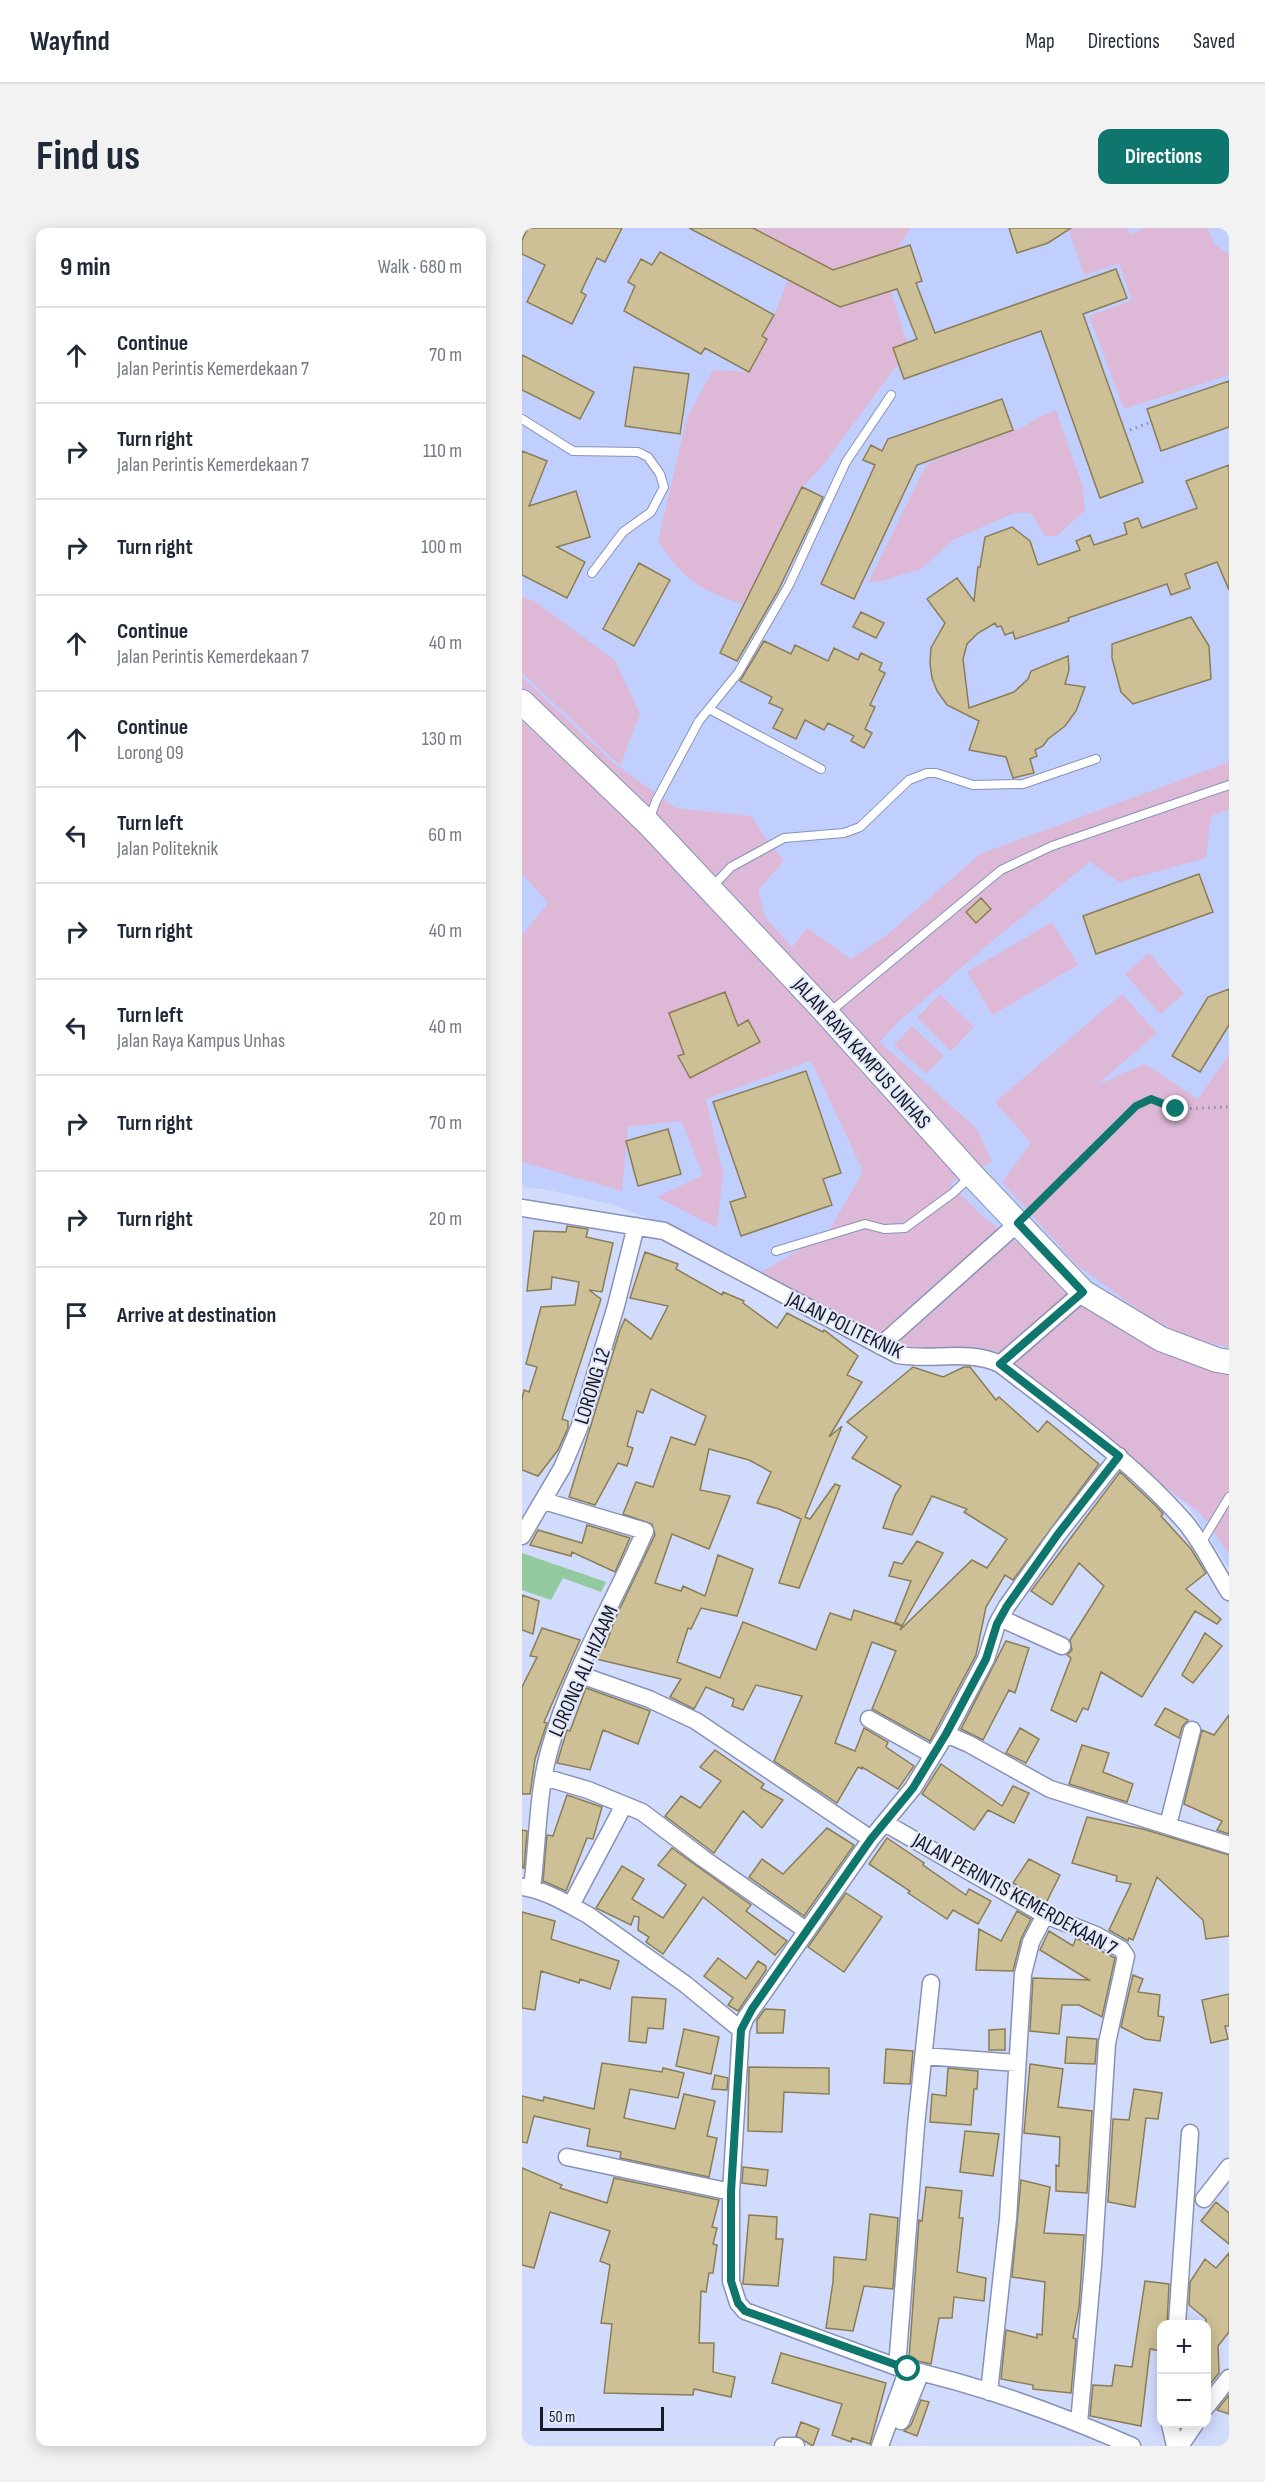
<!DOCTYPE html>
<meta charset="utf-8">
<style>
body{margin:0;font-family:"Sofia Sans Condensed",sans-serif;background:#f2f2f3;color:#1f2937}
.controls{position:absolute;right:18px;bottom:18px;display:grid;overflow:hidden;border-radius:12px;box-shadow:0 3px 15px #0003}
.controls button{width:54px;height:54px;display:grid;place-items:center;padding:0;border:0;border-bottom:2px solid #e0e1e3;background:#fff;color:#1f2937;font:30px sans-serif}
.scale{position:absolute;left:18px;bottom:15px;width:124px;box-sizing:border-box;padding-left:6px;border:3px solid #151928;border-top:0;font-size:16px;line-height:21px;white-space:nowrap;color:#151928;-webkit-text-stroke:4px #e3e9f9;paint-order:stroke}
.stop{position:absolute;width:18px;height:18px;margin:-14px;border:4px solid #0f766e;border-radius:50%;background:#fff}
.stop.end{background:#0f766e;border-color:#fff;box-shadow:0 2px 6px #0008}
.list{margin:0;padding:0;list-style:none}
h2{display:flex;justify-content:space-between;align-items:center;height:78px;margin:0;padding:0 24px;font-size:26px}
h2 small{font-size:20px;font-weight:400;color:#747a83}
.list li{display:grid;grid-template-columns:39px 1fr auto;gap:18px;align-items:center;box-sizing:border-box;height:96px;padding:0 24px;border-top:2px solid #e0e1e3}
.list b{display:block;font-size:22px;white-space:nowrap}
.list p{margin:0;font-size:20px;white-space:nowrap;color:#747a83}
.list em{font-size:20px;font-style:normal;color:#747a83}
.icon{flex:none;width:33px;height:33px;fill:none;stroke:currentColor;stroke-width:2;stroke-linecap:round;stroke-linejoin:round}
.map{position:relative;flex:none;width:707px;height:2218px;overflow:hidden;border-radius:12px}
header{display:flex;align-items:center;gap:36px;box-sizing:border-box;height:84px;padding:0 30px;background:#fff;border-bottom:2px solid #e0e1e3}
header strong{font-size:28px}
nav{display:flex;gap:33px;margin-inline-start:auto;font-size:21px}
.intro{display:flex;align-items:center;justify-content:space-between;box-sizing:border-box;height:144px;padding:0 36px}
h1{margin:0;font-size:42px}
.button{padding:15px 27px;border-radius:12px;background:#0f766e;color:#fff;font-size:21px;font-weight:700}
main{display:flex;gap:36px;padding:0 36px}
aside{flex:1;background:#fff;border-radius:12px;box-shadow:0 3px 15px #0003}
.map>svg:first-child{display:block}
.built{fill:#c1cfff}
.green{fill:#ddb9d7}
.water{fill:#92c99f}
.building{fill:#cec096;stroke:#8a7d55;stroke-width:1.5}
.lines{fill:none;stroke-linecap:round;stroke-linejoin:round}
.lane-casing{stroke:#8792b8;stroke-width:10}
.street-casing{stroke:#8792b8;stroke-width:19}
.secondary-casing{stroke:#8792b8;stroke-width:26}
.path{stroke:#878fa9;stroke-width:3;stroke-dasharray:1.5 4.5;stroke-linecap:butt}
.lane{stroke:#fff;stroke-width:8}
.street{stroke:#fff;stroke-width:16}
.secondary{stroke:#fff;stroke-width:24}
.route{stroke:#0f766e;stroke-width:8}
.labels{text-anchor:middle;stroke-width:4.5;stroke-linejoin:round;paint-order:stroke}
.street-label{font-size:21px;fill:#151928;stroke:#e3e9f9}
</style>
<header>
<strong>Wayfind</strong>
<nav><a>Map</a><a>Directions</a><a>Saved</a></nav>
</header>
<div class="intro"><h1>Find us</h1><a class="button">Directions</a></div>
<main>
<aside>
<h2>9 min<small>Walk · 680 m</small></h2>
<ul class="list">
<li><svg class="icon" aria-label="ahead" viewBox="0 0 24 24"><path d="M12 20V5M6 11l6-6 6 6"/></svg><div><b>Continue</b><p>Jalan Perintis Kemerdekaan 7</p></div><em>70 m</em></li>
<li><svg class="icon" aria-label="right" viewBox="0 0 24 24"><path d="M7 20v-9h11M14 6l5 5-5 5"/></svg><div><b>Turn right</b><p>Jalan Perintis Kemerdekaan 7</p></div><em>110 m</em></li>
<li><svg class="icon" aria-label="right" viewBox="0 0 24 24"><path d="M7 20v-9h11M14 6l5 5-5 5"/></svg><div><b>Turn right</b></div><em>100 m</em></li>
<li><svg class="icon" aria-label="ahead" viewBox="0 0 24 24"><path d="M12 20V5M6 11l6-6 6 6"/></svg><div><b>Continue</b><p>Jalan Perintis Kemerdekaan 7</p></div><em>40 m</em></li>
<li><svg class="icon" aria-label="ahead" viewBox="0 0 24 24"><path d="M12 20V5M6 11l6-6 6 6"/></svg><div><b>Continue</b><p>Lorong 09</p></div><em>130 m</em></li>
<li><svg class="icon" aria-label="left" viewBox="0 0 24 24"><path d="M17 20v-9H6M10 6l-5 5 5 5"/></svg><div><b>Turn left</b><p>Jalan Politeknik</p></div><em>60 m</em></li>
<li><svg class="icon" aria-label="right" viewBox="0 0 24 24"><path d="M7 20v-9h11M14 6l5 5-5 5"/></svg><div><b>Turn right</b></div><em>40 m</em></li>
<li><svg class="icon" aria-label="left" viewBox="0 0 24 24"><path d="M17 20v-9H6M10 6l-5 5 5 5"/></svg><div><b>Turn left</b><p>Jalan Raya Kampus Unhas</p></div><em>40 m</em></li>
<li><svg class="icon" aria-label="right" viewBox="0 0 24 24"><path d="M7 20v-9h11M14 6l5 5-5 5"/></svg><div><b>Turn right</b></div><em>70 m</em></li>
<li><svg class="icon" aria-label="right" viewBox="0 0 24 24"><path d="M7 20v-9h11M14 6l5 5-5 5"/></svg><div><b>Turn right</b></div><em>20 m</em></li>
<li><svg class="icon" aria-label="arrive" viewBox="0 0 24 24"><path d="M6 21V4h12l-3 4 3 4H6"/></svg><div><b>Arrive at destination</b></div></li>
</ul>
</aside>
<div class="map">
<svg width="707" height="2218" viewBox="0 0 707 2218">
<rect width="100%" height="100%" fill="#d1dbfc"/>
<!-- built -->
<path class="built" d="M0,0h707v1340l-39,-60 -192,-152 -83,-4 -31,-9 -101,-51 -93,-58 -76,-29 -70,-16 -22,-2z"/>
<!-- green -->
<path class="green" d="M231,0h158l-14,21 -64,21z
M546,0h60l2,6 16,-6h62l6,16 15,10v121l-105,34 -35,-93 43,-16 -13,-36 -35,11z
M266,52l52,27 51,-16 16,52 -14,5 5,16 -78,105 -18,18 -58,118c-45,-16 -59,-23 -86,-64l29,-124 26,-47 36,2 18,-32 -5,-4 12,-21z
M534,182l27,77 2,23 -28,26h-12l-14,-23h-17l-61,27 -32,29 -39,12 -14,2 57,-116 8,-6 92,-35 10,-7z
M0,369l12,4 81,59 25,54 -20,52 -98,-93z
M0,449l93,87 61,44 76,8 9,16 23,29 -26,29 7,27 27,30 15,-19 44,31 37,-25 92,-80 249,-92v48l-18,6 -5,42 -87,24 -29,-20 -105,85 -89,77 -16,18 97,87 15,33 -42,21 32,33 44,33 203,117v188l-28,-40 -78,-59 -127,-104 -84,-2 -56,-21 -98,-54 70,-41 35,-62 -52,-110 -105,38 17,74 -6,55 -60,-31 46,-22 -22,-54 -53,6 -6,64 -100,-29v-227l26,-32 -26,-29z
M530,694l26,43 -86,50 -25,-43z
M627,725l35,41 -24,20 -35,-40z
M418,766l34,33 -23,24 -34,-33z
M600,766l35,39 -60,52 48,-21 53,35 31,-45v293l-35,-7 -47,-24 -70,-51 -75,-83 30,-41 -2,1 -35,-40z
M390,798l32,30 -18,18 -32,-29z"/>
<!-- water -->
<path class="water" d="M0,1325l84,29 -5,10 -38,-14 -12,22 -29,-10z"/>
<!-- building -->
<path class="building" d="M6,0h94l-17,34 -8,-4 -16,34 5,3 -14,29 -45,-22 18,-37 -23,-11v-14z
M167,0h64l80,42 77,-25 12,36 -6,2 19,50 181,-64 11,29 -44,16 60,168 -43,16 -59,-167 -137,48 -11,-31 24,-9 -20,-50 -57,18z
M487,0h62l-23,15 -31,10z
M138,24l114,63 -12,21 5,3 -18,33 -44,-24 -4,6 -77,-43 11,-25 -7,-4 13,-23 11,6z
M0,127l72,37 -14,27 -58,-29z
M112,139l55,7 -9,60 -55,-8z
M707,153v46l-68,24 -14,-42z
M480,171l11,31 -96,35 -63,134 -33,-15 54,-119 -12,-5 8,-15 11,6 6,-12z
M0,223l25,10 -18,45 47,-15 14,46 -33,10 28,15 -18,36 -45,-23z
M707,237v125l-12,-28 -32,12 5,14 -19,7 -4,-11 -99,34 1,3 -54,18 -2,-7 -8,3 -4,-9 -4,1 -2,-4 -17,10 -11,11 -4,15 6,49 45,-16 14,-13 3,-8 37,-15 1,14 -4,14 20,3 -9,24 -11,15 -17,13 -5,7 -8,4 2,6 -7,3 4,14 -21,5 -7,-21 -37,-7 10,-29 -32,-16 -10,-14 -5,-13 -2,-15 1,-15 14,-25 -18,-24 30,-21 17,23 4,-34h2l5,-30 27,-10 18,14 8,24 42,-15 -4,-9 14,-6 4,10 33,-11 -3,-11 14,-5 4,10 55,-20 -11,-27z
M280,259l21,10 -45,94 -41,70 -17,-8z
M117,335l31,17 -36,66 -31,-17z
M339,384l23,11 -8,15 -23,-11z
M669,389l18,29 2,33 -78,25 -12,-12 -9,-34v-14z
M242,413l27,13 4,-9 33,16 6,-13 24,12 3,-7 21,10 -3,7 6,3 -15,32 5,2 -10,22 7,4 -8,15 -13,-7 3,-5 -26,-13 -4,7 -19,-10 -9,19 -23,-11 10,-19 -14,-6 3,-6 -32,-16z
M677,646l14,38 -117,42 -13,-38z
M459,670l10,11 -15,14 -10,-11z
M707,761v36l-29,47 -28,-16 36,-59z
M203,764l13,34 10,-6 12,22 -70,36 -12,-22 6,-2 -15,-41z
M284,843l35,102 -18,6 9,26 -91,31 -11,-34 16,-5 -33,-95z
M146,901l13,45 -43,12 -12,-45z
M45,998l21,3 -2,8 27,6 -11,49 -13,-2 12,9 -39,120 6,2v7l-10,22 -20,26 -16,-6v-71l2,-9 5,2 8,-25 -11,-3 15,-57 34,-2 4,-23 -27,-5 -1,12 -24,2 7,-60 32,1z
M123,1024l33,12 -2,5 46,26 1,-3 21,9 -1,2 34,25 10,-15 36,19 1,-2 34,26 -11,19 15,7 -33,55 13,-11 -37,91 5,2 25,-35 5,2 -41,102 -20,-5 22,-64 -22,-10 -22,-6 14,-31 -22,-12 -40,-11 -9,41 30,6 -21,53 -37,-15 -17,49 26,8 2,-5 22,10 13,-41 35,14 -16,47 -36,-8 -10,21 -3,-1 -11,34 43,16 23,-56 73,28 14,-37 21,7 3,-10 48,16 -2,4 72,-70 15,8 20,-29 -43,-27 3,-3 -35,-13 -20,39 -29,-7 12,-33 6,-9 -49,-28 15,-21 -20,-15 66,-55 30,10 21,-10h6l26,33 3,-3 39,35 9,-11 52,43 -86,116 -8,-5 -19,32 -10,48 -46,86 -58,-32 24,-58 -24,-9 -37,101 20,8 9,-23 24,14 -2,5 28,19 -16,23 -36,-22v2l-4,-2 -21,36 -63,-42 28,-65 -46,-11 -13,25 -11,-4 2,-7 -28,-12 -12,22 -24,-12 11,-18 -85,-20 5,-13 4,1 10,-28 40,-84 -3,-11 -29,-10 13,-32 17,5 18,-50 24,8 11,-29 -55,-27 -8,24 -6,-2 -10,35 6,2 -6,18 -9,-3 -23,42 -26,-8 51,-167 5,-11 26,20 17,-33 -38,-8z
M598,1244l37,35 6,7 -2,2 30,33 15,24 -20,16 35,30 -4,5 -22,-13 -53,86 -41,-25 -13,38 -5,-2 -7,14 -25,-12 20,-52 -4,-3 5,-5 -2,-10 34,-54 -25,-23 -27,42 -21,-14z
M65,1297l43,13 -15,34 -43,-20 -1,4 -41,-11 8,-15 44,13z
M395,1313l26,12 -41,73 -7,-4 16,-41 -22,-5 5,-14 8,2z
M0,1367l17,6 -6,33 -11,-4z
M20,1400l38,12 -36,82 3,1 -12,36 -5,35h-8v-107l15,-30 -7,-1z
M683,1405l17,13 -29,37 -11,-8z
M484,1413l23,7 -14,45 -6,-3 -26,50 -22,-11z
M64,1460l64,23 -12,33 -35,-14 -13,40 -33,-7 10,-33 3,1z
M643,1480l23,12 -6,7 -3,11 -24,-13z
M707,1487v119l-12,-4 5,-9 -38,-17 18,-74 12,5z
M498,1500l19,11 -13,24 -20,-10z
M560,1517l27,8 -6,19 30,12 -6,18 -58,-18z
M193,1522l49,34 -3,4 22,12 -21,28 -19,-17 -29,42 -49,-37 16,-20 19,12 21,-27 -21,-14z
M419,1536l61,42 11,-20 16,7 -15,30 -26,-13 -14,20 -52,-36z
M45,1567l35,12 -9,32 -6,-1 -21,53 -23,-10 4,-46 6,1z
M565,1589l56,12 86,26v81l-23,3 -3,-19 -46,-43 -24,63 -4,-2 -1,3 -19,-11 22,-46 -15,-3 1,-5 -45,-13z
M305,1600l27,17 -50,71 -55,-39 13,-18 21,15z
M0,1602l5,1 -3,37h-2z
M365,1610l37,25 -1,2 43,30 3,-6 22,12 -13,23 -25,-14 -6,9 -39,-26 2,-2 -41,-27z
M150,1620l79,57 -5,6 41,30 -12,14 -72,-58 -40,57 -17,-12 3,-5 -11,-7 1,-13 -5,-1 -3,9 -35,-17 26,-42 22,13 -12,20 31,19 23,-33 -28,-20z
M507,1631l31,16 -14,28 -33,-20z
M324,1665l36,24 -38,55 -36,-25z
M495,1683l14,8 -10,20 -8,32 -37,-1 3,-41 22,12z
M0,1684l33,9 -4,18 68,22 -9,28 -30,-10 -1,4 -38,-12 -6,39 -13,-2z
M527,1703l24,15 3,-8 39,20 -13,59 -23,-12h-17l-3,29 -29,-3 3,-53 56,2 -49,-30z
M196,1730l28,21 12,-18 8,5v4l-28,41 -10,-6 5,-7 -29,-22z
M611,1747l10,4 -5,13 22,3 -2,21 6,1 -4,24 -15,-2 -24,-12z
M707,1766v32h-4l3,13 -17,4 -9,-43z
M110,1769l34,2 -3,30 -15,-1 -2,15 -17,-2z
M243,1781l20,1 -2,23h-26v-13z
M162,1801l35,8 -8,37 -35,-8z
M483,1801v21h-16v-20z
M545,1809l30,2 -2,25 -30,-1z
M364,1821l27,2 -3,33 -26,-1z
M80,1835l60,9 1,-4 21,5 -6,25 -48,-9 -6,29 51,11 9,-35 31,7 -8,35 10,2 -8,39 -89,-19 1,-6 -34,-6 3,-17 -56,-13 -7,27 -5,-1v-46l21,5 1,-4 50,12z
M508,1836l33,5 -5,38 34,4 -5,82 -31,-2v-26l3,1 1,-29 -36,-4z
M227,1839l80,1v26l-45,-2 -2,40 -34,-1z
M426,1840l30,3 -1,18h-3l-3,36 -41,-3 2,-28 14,2z
M193,1847l13,3 -1,12 -15,-1z
M612,1861l28,4 -4,26 -12,-1 -11,89 -27,-5 5,-83 16,1z
M443,1903l34,3 -6,42 -33,-4z
M221,1939l25,3 -2,16 -24,-3z
M0,1940l40,17 -2,3 47,15 7,-25 105,22 -7,27 5,1 -4,16 4,1 -4,28h-4l-3,19 -5,-1 -2,52h15l-1,29 22,5 -4,20 -37,-8 -1,6 -89,-2 8,-69 -11,-1 9,-58 -10,-4 10,-30 -60,-19 -16,56 -12,-3z
M499,1952l29,7 -6,46 40,2 -5,73 -6,30 3,1 -5,54 -38,-4v-4l-32,-6 5,-49 31,8v-4l5,1 3,-53 -33,-5z
M404,1959l36,4 -3,27h4l-6,54 29,6 -2,23 -30,-4 -2,21h-13l-8,46 -22,-5 10,-139 3,1z
M694,1974l13,11v31l-28,-23z
M348,1986l28,4 -5,71 -29,-3 -11,45 -27,-3 7,-46 1,-25 32,3z
M227,1987l28,2 -1,22h7l-5,47 -35,-2z
M707,2025v79l-11,14 1,27 -13,16v-70l-17,-14 1,-23 15,-23 11,9z
M623,2053l24,3 -2,41h-6v26l-11,-2 -9,77 -51,-10 3,-31 19,1 3,-21 17,2z
M259,2125l105,30 -16,61 -18,-6 -1,4 -19,-7 10,-31 -70,-21z
M707,2167v19l-12,-4z
M399,2172l8,2 -12,34 -13,-5 7,-6z
M279,2194l18,7 -6,17 -17,-10z"/>
<g class="lines">
<!-- lane casing -->
<g class="lane-casing">
<path id="lane" d="M0,191l51,32 65,1 10,5 12,17 4,13 -13,25 -28,20 -31,41
M187,481l112,60
M127,592l7,-19 43,-80 39,-48 51,-88 57,-123 45,-67
M190,659l19,-20 53,-29 60,-5 16,-6 49,-47 18,-7h9l37,12 50,-1 73,-25
M308,784l171,-142 51,-24 177,-61
M254,1023l89,-27 19,5 21,-1 48,-35 18,-17
M678,1317l29,-48"/>
</g>
<!-- street casing -->
<g class="street-casing">
<path id="street" d="M0,980l142,23 234,124c35,6 69,-6 102,9 64,50 131,96 185,158 17,20 30,48 44,70
M358,1118l138,-123
M478,1136l83,-72
M597,1228l-61,78 -51,72 -10,18 -11,35 -40,75 -33,54 -42,51 -126,180 -4,11 -10,162v89l7,22 7,8 152,56c81,17 160,46 235,79
M0,1308l40,-68 17,-40 37,-122 20,-80
M478,1390l62,28
M56,1446l71,25 47,22 175,118
M347,1491l64,36
M424,1506l23,10 81,45 179,56
M22,1549l44,13 54,22 62,47 103,72
M363,1595l160,92 51,20 25,14 5,7 -19,87 -14,222 -14,158
M646,1597l24,-95
M1,1659c22,3 45,17 65,28l97,69 56,46
M10,1660c6,-46 5,-95 18,-140 21,-76 64,-145 95,-217l-101,-30
M49,1677l53,-100
M402,1828l93,7
M45,1929l164,35
M682,1971l25,-32
M655,2096l13,-191
M375,2139l19,-241 15,-143
M467,2164l19,-173 15,-245 8,-32 14,-27
M684,2179l23,-29
M379,2193l20,-49
M648,2196l5,22
M261,2218h13
M358,2218l28,-77
M658,2218l15,-22"/>
</g>
<!-- secondary casing -->
<g class="secondary-casing">
<path id="secondary" d="M0,474l126,121 172,183 152,169 111,117 78,47 56,21 12,2"/>
</g>
<!-- path -->
<path class="path" d="M608,202l21,-8
M510,981l104,-103 15,-7 25,10 53,-2"/>
<!-- lane -->
<use href="#lane" class="lane"/>
<!-- street -->
<use href="#street" class="street"/>
<!-- secondary -->
<use href="#secondary" class="secondary"/>
</g>
<g class="lines">
<!-- route -->
<path class="route" d="M386,2141l-163,-58 -7,-8 -7,-22v-89l10,-162 11,-21 119,-170 42,-51 33,-54 40,-75 11,-35 10,-18 51,-72 61,-78 -119,-92 83,-72 -65,-69 118,-117 15,-7 25,10"/>
</g>
<g class="labels">
<!-- street labels -->
<g class="street-label">
<text transform="translate(340 825) rotate(48)" y="7">JALAN RAYA KAMPUS UNHAS</text>
<text transform="translate(323 1097) rotate(26)" y="7">JALAN POLITEKNIK</text>
<text transform="translate(70 1158) rotate(-73)" y="7">LORONG 12</text>
<text transform="translate(61 1443) rotate(-66)" y="7">LORONG ALI HIZAAM</text>
<text transform="translate(493 1666) rotate(29)" y="7">JALAN PERINTIS KEMERDEKAAN 7</text>
</g>
</g>
</svg>
<div class="controls">
<button>+</button>
<button>−</button>
</div>
<div class="scale">50 m</div>
<div class="stop" style="left:386px;top:2141px"></div>
<div class="stop end" style="left:654px;top:881px"></div>
</div>
</main>
